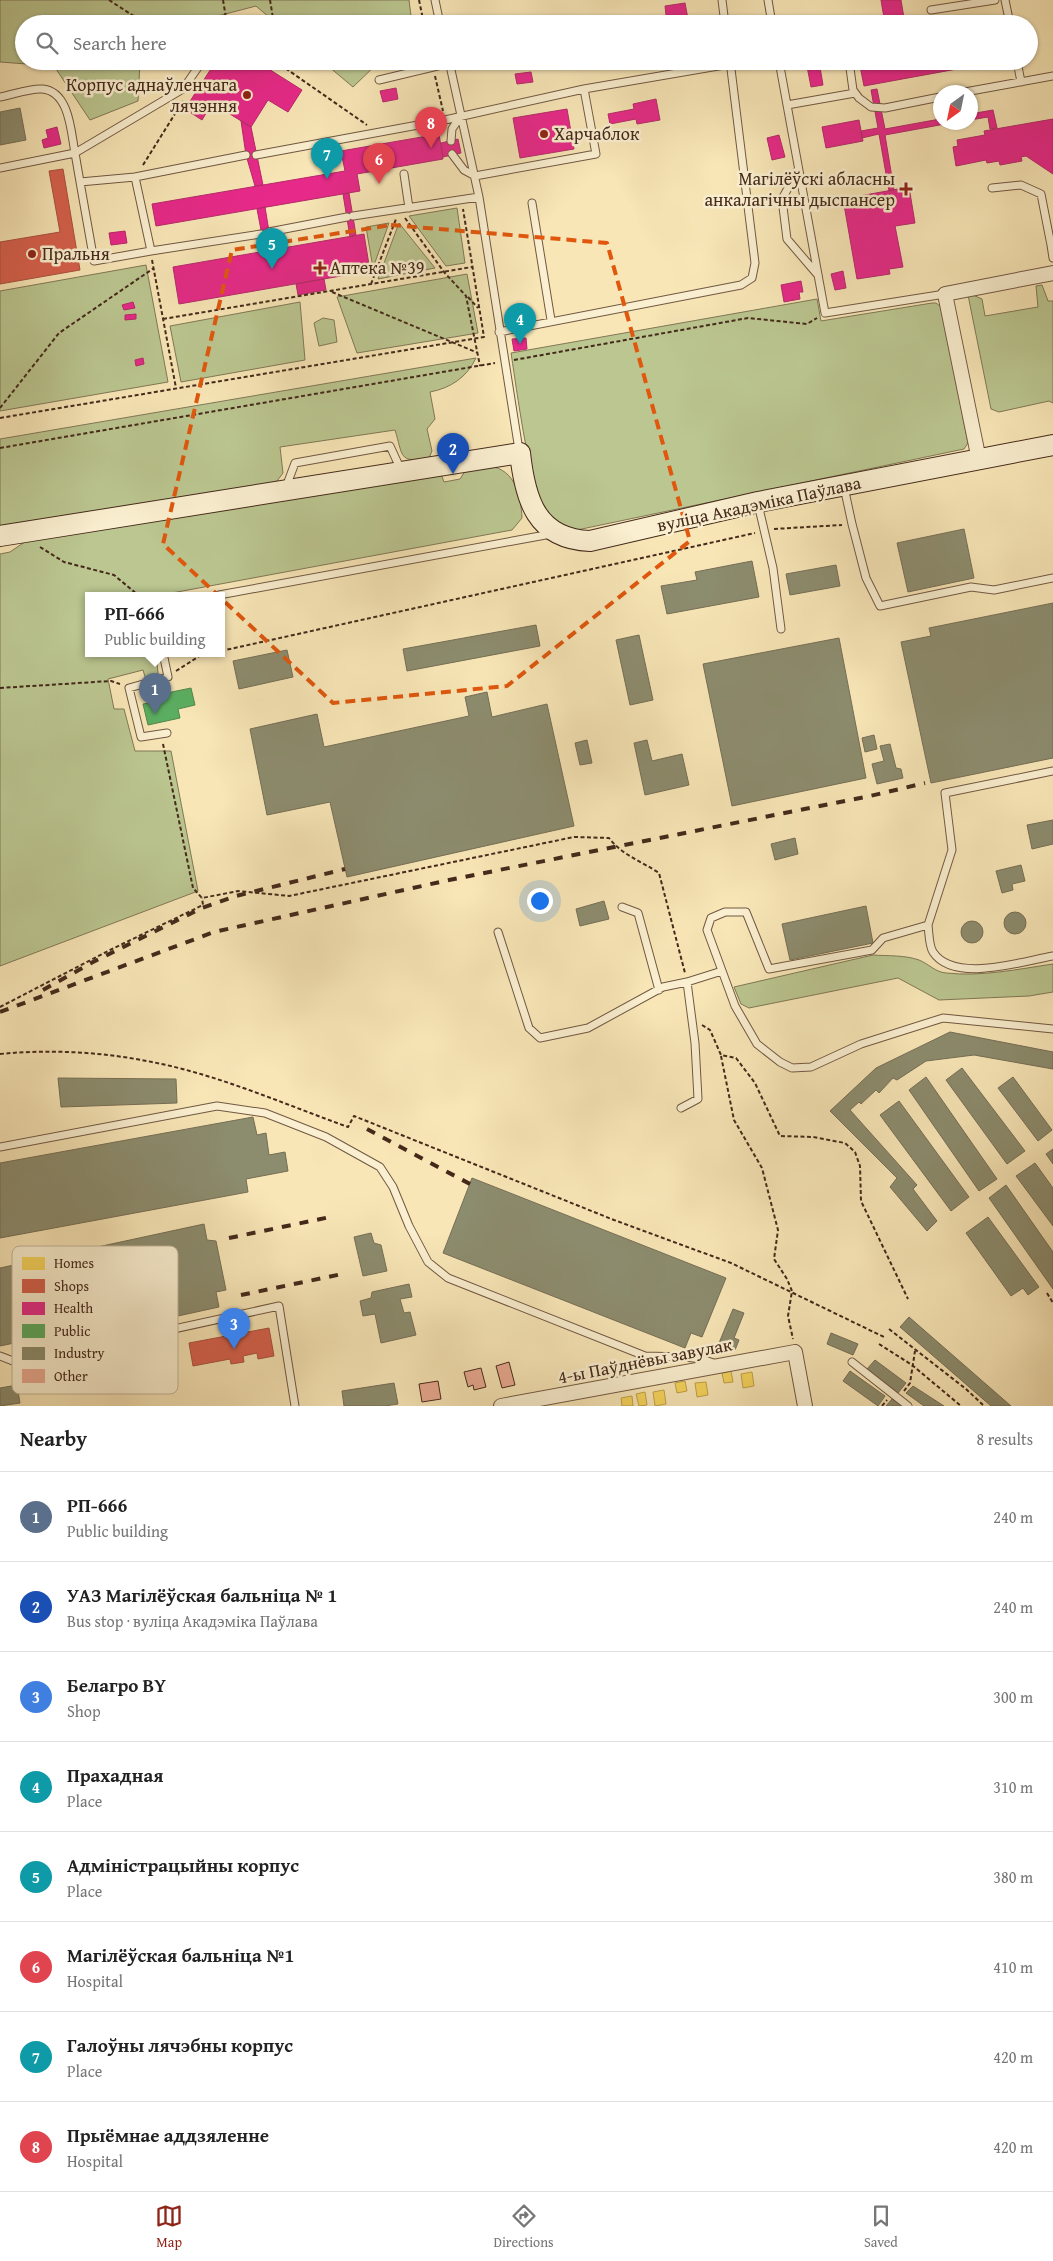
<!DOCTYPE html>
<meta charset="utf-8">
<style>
body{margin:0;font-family:"Gentium Book Plus",serif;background:#f6f6f6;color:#222}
.compass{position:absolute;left:933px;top:85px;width:45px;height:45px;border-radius:50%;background:#fff;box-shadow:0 1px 4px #0004;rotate:213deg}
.you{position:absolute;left:539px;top:900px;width:18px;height:18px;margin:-12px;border:4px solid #fff;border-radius:50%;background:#1a73e8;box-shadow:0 0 0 8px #1a73e833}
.badge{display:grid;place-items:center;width:32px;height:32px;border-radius:50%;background:#8f2418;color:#fff;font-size:16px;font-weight:700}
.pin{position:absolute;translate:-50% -41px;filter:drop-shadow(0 1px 2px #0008)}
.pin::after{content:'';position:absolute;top:26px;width:18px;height:15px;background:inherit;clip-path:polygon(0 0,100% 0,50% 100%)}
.popup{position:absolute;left:85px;top:592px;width:140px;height:65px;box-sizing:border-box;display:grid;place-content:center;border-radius:0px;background:#fff;filter:drop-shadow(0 1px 4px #0005);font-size:16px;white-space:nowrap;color:#767676}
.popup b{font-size:19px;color:#222}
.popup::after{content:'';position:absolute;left:50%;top:100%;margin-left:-10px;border:10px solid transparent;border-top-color:#fff}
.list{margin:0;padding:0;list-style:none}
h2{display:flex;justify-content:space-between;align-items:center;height:65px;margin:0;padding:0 20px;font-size:21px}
h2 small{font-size:16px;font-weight:400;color:#767676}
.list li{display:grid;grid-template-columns:32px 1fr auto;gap:15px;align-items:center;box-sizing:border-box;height:90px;padding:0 20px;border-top:1px solid #e0e0e0}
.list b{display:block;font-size:19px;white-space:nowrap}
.list p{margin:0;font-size:16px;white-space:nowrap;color:#767676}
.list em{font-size:16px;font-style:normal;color:#767676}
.icon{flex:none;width:28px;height:28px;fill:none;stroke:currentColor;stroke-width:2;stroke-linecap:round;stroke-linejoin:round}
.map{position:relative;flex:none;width:1053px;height:1406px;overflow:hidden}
.search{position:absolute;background:#fff;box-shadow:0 1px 4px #0004;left:15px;right:15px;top:15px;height:55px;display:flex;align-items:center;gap:12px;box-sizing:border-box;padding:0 18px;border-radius:28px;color:#767676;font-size:19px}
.sheet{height:785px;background:#fff}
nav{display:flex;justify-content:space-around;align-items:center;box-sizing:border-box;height:70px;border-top:1px solid #e0e0e0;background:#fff;font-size:14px;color:#767676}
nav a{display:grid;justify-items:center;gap:2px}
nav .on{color:#8f2418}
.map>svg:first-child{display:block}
.green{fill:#bbc690;stroke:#807856}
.homes{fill:#f6d55c;stroke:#c1a148}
.shops{fill:#d6604d;stroke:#aa503e}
.health{fill:#e7298a;stroke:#b62969}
.public{fill:#5aae61;stroke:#53864c}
.industry{fill:#8c8c6e;stroke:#766e55}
.building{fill:#eaaa92;stroke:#44291b}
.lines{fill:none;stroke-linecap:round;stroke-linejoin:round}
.lane-casing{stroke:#715842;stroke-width:9}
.street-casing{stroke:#715842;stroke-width:16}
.secondary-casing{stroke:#44291b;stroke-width:22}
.path{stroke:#44291b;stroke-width:2;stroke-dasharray:4 2.5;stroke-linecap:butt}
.lane{stroke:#faefd0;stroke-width:7}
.street{stroke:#faefd0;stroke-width:14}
.secondary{stroke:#faefd0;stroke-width:20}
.rail{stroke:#44291b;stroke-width:4;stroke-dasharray:9 9;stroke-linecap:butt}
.marked{fill:none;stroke:#e0570d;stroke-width:4;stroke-dasharray:10 6;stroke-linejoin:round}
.poi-dot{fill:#8f2418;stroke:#faefd0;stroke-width:2}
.labels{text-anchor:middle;stroke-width:5;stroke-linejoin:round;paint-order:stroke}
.poi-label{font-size:18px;fill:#44291b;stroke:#faefd0;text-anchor:start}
.street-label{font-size:18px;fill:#44291b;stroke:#faefd0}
.key{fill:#faefd0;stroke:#c3b49a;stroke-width:1}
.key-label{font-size:14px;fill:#44291b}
</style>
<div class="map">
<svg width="1053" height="1406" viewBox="0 0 1053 1406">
<rect width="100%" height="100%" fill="#f8e6b7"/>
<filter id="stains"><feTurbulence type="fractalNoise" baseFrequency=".004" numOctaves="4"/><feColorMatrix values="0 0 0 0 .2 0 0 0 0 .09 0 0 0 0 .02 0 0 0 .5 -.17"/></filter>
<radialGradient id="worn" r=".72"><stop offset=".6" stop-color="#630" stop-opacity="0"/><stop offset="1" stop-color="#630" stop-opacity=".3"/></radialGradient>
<!-- green -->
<path class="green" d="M0,0h409l3,24h-135l-21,-18 -69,18h-163v37h116l-2,40 -48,19 -36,-54 -54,-4z
M322,61h58l-27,26z
M457,208l8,55 -19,3 -37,-50z
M389,223l-16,45 -7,-41z
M399,223l36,45 -57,11z
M146,265l22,117 -168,29v-120z
M467,274l11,59 -121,20 -20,-56z
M1042,285l6,16h5v102l-4,-2 -50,11 -8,-3 -23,-114h5l9,4 3,17 53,-9 -2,-21z
M817,299l4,22 111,-18h4l5,4 27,136 -4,6 -387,81c-10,0 -23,-8 -30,-15 -17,-20 -31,-131 -36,-162z
M300,302l5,58 -124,22 -11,-56z
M323,318l11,2 3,22 -18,4 -5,-23z
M476,358c-9,19 -25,30 -46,34l5,27 -8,10 5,22 -3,7c-31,6 -26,-3 -34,-28l-115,17 3,26 -6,8 -9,3 -268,44v-89z
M490,466c25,4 31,29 32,52l-10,12 -351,65h-72v58h67l2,20 -5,7h-7l-3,-10 -35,9 6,30h10l11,42h36l27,140 -198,75v-412l10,-2 19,-13 412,-65 3,8 16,-3 5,-8z
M873,955c15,1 32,0 46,5 10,4 16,12 27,13 35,4 73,-4 107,-9v28l-24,4 -90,4 -41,-22 -149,30 -8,-4 -7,-17z"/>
<!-- homes -->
<path class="homes" d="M731,1371l2,11 -9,1 -2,-10z
M752,1372l2,14 -11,2 -2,-14z
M685,1381l2,10 -10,2 -2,-10z
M706,1382l2,13 -11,2 -2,-14z
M664,1390l2,14 -11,2 -2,-14z
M645,1392l2,13 -8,1 -3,-12z
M632,1396l1,10h-11l-1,-8z"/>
<!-- shops -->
<path class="shops" d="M63,169l17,101 -80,14v-42l60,-10 -11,-61z
M269,1328l5,28 -16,3 -1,-6 -14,3 1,6 -13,2 -1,-5 -37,7 -4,-23z"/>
<!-- health -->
<path class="health" d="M881,0h20l4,24h-20z
M685,3l4,21h-22l-2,-18z
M979,19l1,5h-28z
M216,61h40l46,29 -14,22 -20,-12 -17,27 -39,-24 -10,17 -17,-11z
M806,61h13l4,24 -12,2z
M859,61h97l1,8 -93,17z
M531,72l2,10 -16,2 -2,-10z
M396,88l2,11 -15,3 -3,-11z
M877,89l8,40 55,-10v3h16l-71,13 9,55 -5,1 -10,-57 -17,4 -1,-7 17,-3 -7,-38z
M656,99l4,21 -23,4 -1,-5 -26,5 -2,-10 26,-5 -1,-5z
M567,109l7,40 -54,9 -7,-40z
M993,110l4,18 -7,1 -2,-12 -18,3v-6z
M1053,119v55l-27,-18 -5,1 1,4 -22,4 -1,-4 -12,2 -1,-3 -30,6 -3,-19 5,-1 -1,-6 28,-5 -1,-4z
M859,120l4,21 -37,7 -4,-21z
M241,121l10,6 12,58 -8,1 -9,-31z
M57,127l4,17 -17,4 -2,-8 6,-2 -2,-8z
M439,134l4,25 -86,15 3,17 -204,35 -4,-22 193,-33 -4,-20z
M779,135l6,22 -13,3 -5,-22z
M458,139l3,14 -18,4 -2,-14z
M909,187l6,36 -20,3 8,41 -14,2 1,5 -33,5 -14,-80z
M349,193l7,42 -6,2 -7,-43z
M265,207l7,43 -7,1 -8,-42z
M125,231l2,12 -16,2 -2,-12z
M364,234l6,37 -191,33 -6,-37z
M843,271l3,17 -11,2 -4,-16z
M324,279l2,11 -28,5 -2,-11z
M801,281l2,11h-4l1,7 -16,3 -3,-17z
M133,302l2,6 -11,2 -2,-5z
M136,314v5l-11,1v-5z
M526,338l1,11 -13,2 -2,-12z
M143,358l1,6 -8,2 -1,-6z"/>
<!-- public -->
<path class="public" d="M191,688l4,17 -17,4 2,9 -32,7 -5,-21 20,-4 -1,-6z"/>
<!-- industry -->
<path class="industry" d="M20,108l6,32 -26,5v-33z
M964,529l10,49 -66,14 -11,-49z
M752,561l7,36 -92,17 -6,-28 36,-6 -2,-8z
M836,565l4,21 -50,9 -4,-21z
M1053,603v155l-122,25 -30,-141 30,-6 -2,-8z
M536,625l4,21 -133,25 -4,-22z
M639,635l14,65 -23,5 -14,-65z
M839,638l27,140 -134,28 -29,-142z
M287,650l6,27 -54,12 -6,-28z
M487,692l5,25 55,-13 27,122 -227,51 -17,-75 -63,13 -17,-86 67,-15 7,33 145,-31 -4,-19z
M874,735l3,14 -12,3 -3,-14z
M587,740l5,23 -12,2 -5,-22z
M647,740l5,21 30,-7 7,31 -44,10 -11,-52z
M890,744l6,24 5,1 2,9 -26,6 -5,-20 12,-3 -4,-15z
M1053,820v24l-21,5 -5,-24z
M795,838l3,16 -23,6 -4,-16z
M1021,865l4,16 -13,3 1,6 -11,3 -6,-22z
M604,901l5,18 -29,7 -4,-17z
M866,906l7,37 -83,17 -8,-36z
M1004 923a11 11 0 1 1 22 0a11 11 0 1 1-22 0Z
M961 932a11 11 0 1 1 22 0a11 11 0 1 1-22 0Z
M950,1032l103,20v17l-79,-14 -48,6 -29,19 -4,-2 -14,15 -3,-3 -15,14 -2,-2 -9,8 67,75 -4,4 24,32 -10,10 -37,-44 7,-9 -67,-67 46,-43z
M962,1068l63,83 -18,13 -61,-84z
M926,1077l71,102 -18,12 -70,-101z
M1013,1077l39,53 -14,11 -40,-53z
M58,1078l118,1 1,24 -116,4z
M899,1101l70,96 -18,14 -71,-96z
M253,1117l4,18 9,-2 3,22 16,-3 3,19 -42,8 2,13 -248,46v-75z
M1053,1149v15l-7,-10z
M1035,1163l18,25v38l-37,-50z
M472,1178l254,100 -24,59 -11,-4 -6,15 -242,-95z
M1006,1185l47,67v37l-64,-91z
M988,1217l51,70 -11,8 -5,-7 -12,8 -45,-63z
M204,1224l3,16 9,1 10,49 -10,2 3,15 -114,25 -1,-8 -104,22v-78z
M371,1233l3,10 7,2 6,26 -24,5 -9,-39z
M409,1284l3,13 -12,2 4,14 6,-1 6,23 -35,8 -6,-29 -12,2 -3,-15 11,-3 1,-6z
M733,1309l11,4 -10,25 5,2 -4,10 -16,-7z
M909,1317l102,89h-20l-91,-79z
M831,1333l27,11 -5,11 -26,-11z
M875,1360l31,23 -8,10 -31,-24z
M850,1371l35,25 -7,10 -35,-25z
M394,1383l4,21 -13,2h-41l-2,-15z
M17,1385l3,18 -20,3v-18z
M913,1386l31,20h-20l-18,-13z
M892,1399l10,7h-16z"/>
<!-- building -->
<path class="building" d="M509,1362l6,23 -13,3 -6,-22z
M481,1368l5,19 -12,3 -1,-5 -5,2 -4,-15z
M438,1381l3,18 -19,3 -3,-18z"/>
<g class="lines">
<!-- lane casing -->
<g class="lane-casing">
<path id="lane" d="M435,0l5,24
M722,0l3,24
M768,0l4,24
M1005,0l5,24
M931,10l64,-10
M449,61l30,136 40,253
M779,61l46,252 120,-19
M849,61l4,29 6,8 12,9 14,1 55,-11
M1017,61l4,21
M379,80l71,-17
M965,92l88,-16
M0,97c12,-2 30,-9 42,-8 28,2 29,44 33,64l108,-64 18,-26
M787,105l68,-12
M451,141l1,-12 8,-12
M452,154l12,16 11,6 121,-22 -12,-65
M256,155l189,-35 139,-31 146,-25
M0,168l75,-15 5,29 55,-5 111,-22
M798,170l-16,29 5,40 30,35
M404,174l5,34
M135,177l16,74 110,-17
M80,182l14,79 57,-10
M992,188l29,-3 20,9 10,51
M532,203l19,117
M353,216l126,-19
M269,232l78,-15
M1053,245h-2l2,13
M499,332l242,-47 11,-7 3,-15 -25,-202
M286,487l9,-24 95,-17 11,24
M844,487l8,37 14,54 14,28 91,-19 23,3 59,-12
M758,504l15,64 8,61
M219,595l332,-61
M163,653l5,24 -39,11 12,49 26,-4
M622,907l16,6 21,77
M928,925l24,-75 -7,-57 108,-22
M498,932l31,96 11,10 48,-10 75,-41 24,-5 35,-11
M1053,956c-30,5 -99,28 -120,-4 -4,-6 -4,-19 -5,-27l-45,13 -11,12 -103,19 -23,-57h-21l-14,6 -4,12 28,76 22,38 23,18 12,6 19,-1 50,-23 82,-26 110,11
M681,1108l17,-9 -3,-56 -8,-61
M0,1147l217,-41 48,7 61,24 54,30 13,20 16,39 19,36 20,16 197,78 40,1 17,2 14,5
M0,1356l18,7 261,-57 16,100
M852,1362l56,44"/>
</g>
<!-- street casing -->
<g class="street-casing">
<path id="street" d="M979,460l-34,-166 108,-21
M501,1406l294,-54 10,54"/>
</g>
<!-- secondary casing -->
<g class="secondary-casing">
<path id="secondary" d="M0,536l520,-83c5,46 16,86 70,88l168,-39 295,-57"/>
</g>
<!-- path -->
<path class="path" d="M109,0l37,24
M223,0l4,24
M270,0l4,24
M419,0l5,24
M275,61l92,64
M435,76l8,35
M143,165l40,-64
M405,218l39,54 22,24 14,70
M152,260l24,128
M371,284l25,-65
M332,292l146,61
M468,297l10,11
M163,319l309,-52
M514,360l234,-42 59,6 10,-6
M0,408l59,-75 95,-65
M0,418l484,-81 -21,-128
M0,448l495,-85
M774,529l68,-4
M40,547l24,15 50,13 24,20
M221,651l534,-118
M176,671l25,-16 10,-2
M0,688l111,-7 9,3
M163,744l30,144 9,10 36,-7 51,5 285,-59 35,1c13,17 32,23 50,35l26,100
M0,1007l110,-57 93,-45 -1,-7
M702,1025l8,5 11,25 15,3 19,25 25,53 33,1 32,6 10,9 5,14 1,35 47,98
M0,1054c50,-5 103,-2 152,8 67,13 132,42 196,65l6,-11 260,104 117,43 153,74
M721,1056l13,64 28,48 16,62 -4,29 13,20 5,12 -4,25 5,23
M1047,1293l6,10
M889,1329l77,60 18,17
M879,1344l33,21 49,41
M904,1391l6,-8 5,-32
M882,1406l5,-6"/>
<!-- lane -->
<use href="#lane" class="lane"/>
<!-- street -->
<use href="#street" class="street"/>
<!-- secondary -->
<use href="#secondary" class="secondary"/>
<!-- rail -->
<path class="rail" d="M43,990l50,-28 109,-54 34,-12 109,-27
M0,1012l214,-80 235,-52 421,-84 55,-13
M367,1129l103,55
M229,1238l101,-21
M241,1295l101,-21"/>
</g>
<!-- marked area -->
<path class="marked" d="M391,225l216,18 83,298 -183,145 -174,17 -170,-159 69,-294z"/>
<!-- markers -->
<g class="poi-dot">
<circle cx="247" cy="95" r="5"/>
<circle cx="544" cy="134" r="5"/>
<path d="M903.5 181.5h5v5h5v5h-5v5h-5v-5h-5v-5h5z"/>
<circle cx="32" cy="254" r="5"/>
<path d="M317.5 260.5h5v5h5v5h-5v5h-5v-5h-5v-5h5z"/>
</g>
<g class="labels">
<!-- poi labels -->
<g class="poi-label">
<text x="237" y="91" text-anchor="end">Корпус аднаўленчага<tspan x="237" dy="21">лячэння</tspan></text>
<text x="554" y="140">Харчаблок</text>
<text x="895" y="185" text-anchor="end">Магілёўскі абласны<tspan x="895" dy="21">анкалагічны дыспансер</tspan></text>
<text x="42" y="260">Пральня</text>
<text x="330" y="274">Аптека №39</text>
</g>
<!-- street labels -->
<g class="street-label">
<text transform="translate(759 504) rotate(-12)" y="6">вуліца Акадэміка Паўлава</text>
<text transform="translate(645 1361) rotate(-11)" y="6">4-ы Паўднёвы завулак</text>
</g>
</g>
<!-- legend -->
<rect x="12" y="1246" width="166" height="148" rx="8" class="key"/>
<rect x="22" y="1257" width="23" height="13" fill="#f6d55c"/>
<rect x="22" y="1279" width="23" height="14" fill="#d6604d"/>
<rect x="22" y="1302" width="23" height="13" fill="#e7298a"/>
<rect x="22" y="1324" width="23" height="14" fill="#5aae61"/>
<rect x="22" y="1347" width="23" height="13" fill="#8c8c6e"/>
<rect x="22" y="1369" width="23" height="14" fill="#eaaa92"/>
<g class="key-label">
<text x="54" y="1268">Homes</text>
<text x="54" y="1291">Shops</text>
<text x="54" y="1313">Health</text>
<text x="54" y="1336">Public</text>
<text x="54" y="1358">Industry</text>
<text x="54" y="1381">Other</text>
</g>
<rect width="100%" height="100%" filter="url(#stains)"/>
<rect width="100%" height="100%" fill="url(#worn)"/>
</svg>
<svg class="compass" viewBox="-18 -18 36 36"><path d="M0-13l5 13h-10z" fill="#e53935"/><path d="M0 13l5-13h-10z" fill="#767676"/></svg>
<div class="you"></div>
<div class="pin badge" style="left:155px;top:714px;background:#5c6f8a">1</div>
<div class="popup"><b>РП-666</b>Public building</div>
<div class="pin badge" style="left:453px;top:474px;background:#1a4fb4">2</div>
<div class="pin badge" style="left:234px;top:1349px;background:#3f7fe0">3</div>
<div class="pin badge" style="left:520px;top:344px;background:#0f9aa8">4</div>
<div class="pin badge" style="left:272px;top:269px;background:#0f9aa8">5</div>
<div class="pin badge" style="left:379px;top:184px;background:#e0444e">6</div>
<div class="pin badge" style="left:327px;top:179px;background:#0f9aa8">7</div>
<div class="pin badge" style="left:431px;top:148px;background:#e0444e">8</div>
<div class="search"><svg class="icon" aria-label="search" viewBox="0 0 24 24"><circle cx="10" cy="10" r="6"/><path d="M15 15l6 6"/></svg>Search here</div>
</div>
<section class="sheet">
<h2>Nearby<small>8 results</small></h2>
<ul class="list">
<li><span class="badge" style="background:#5c6f8a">1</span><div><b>РП-666</b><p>Public building</p></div><em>240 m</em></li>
<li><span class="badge" style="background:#1a4fb4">2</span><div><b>УАЗ Магілёўская бальніца № 1</b><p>Bus stop · вуліца Акадэміка Паўлава</p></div><em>240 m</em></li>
<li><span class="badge" style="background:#3f7fe0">3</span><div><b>Белагро BY</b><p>Shop</p></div><em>300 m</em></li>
<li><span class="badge" style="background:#0f9aa8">4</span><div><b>Прахадная</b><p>Place</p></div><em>310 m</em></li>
<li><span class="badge" style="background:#0f9aa8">5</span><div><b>Адміністрацыйны корпус</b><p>Place</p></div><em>380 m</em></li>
<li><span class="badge" style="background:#e0444e">6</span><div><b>Магілёўская бальніца №1</b><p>Hospital</p></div><em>410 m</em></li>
<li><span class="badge" style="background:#0f9aa8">7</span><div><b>Галоўны лячэбны корпус</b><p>Place</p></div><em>420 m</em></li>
<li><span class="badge" style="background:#e0444e">8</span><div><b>Прыёмнае аддзяленне</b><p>Hospital</p></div><em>420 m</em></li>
</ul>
</section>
<nav>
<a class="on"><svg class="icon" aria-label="map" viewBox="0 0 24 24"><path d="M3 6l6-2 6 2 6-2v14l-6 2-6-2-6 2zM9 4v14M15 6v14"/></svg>Map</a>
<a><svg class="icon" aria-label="directions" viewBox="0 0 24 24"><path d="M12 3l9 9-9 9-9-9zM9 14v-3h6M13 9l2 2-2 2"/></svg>Directions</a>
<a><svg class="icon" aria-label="saved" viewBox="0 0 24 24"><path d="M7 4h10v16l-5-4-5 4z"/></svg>Saved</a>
</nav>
